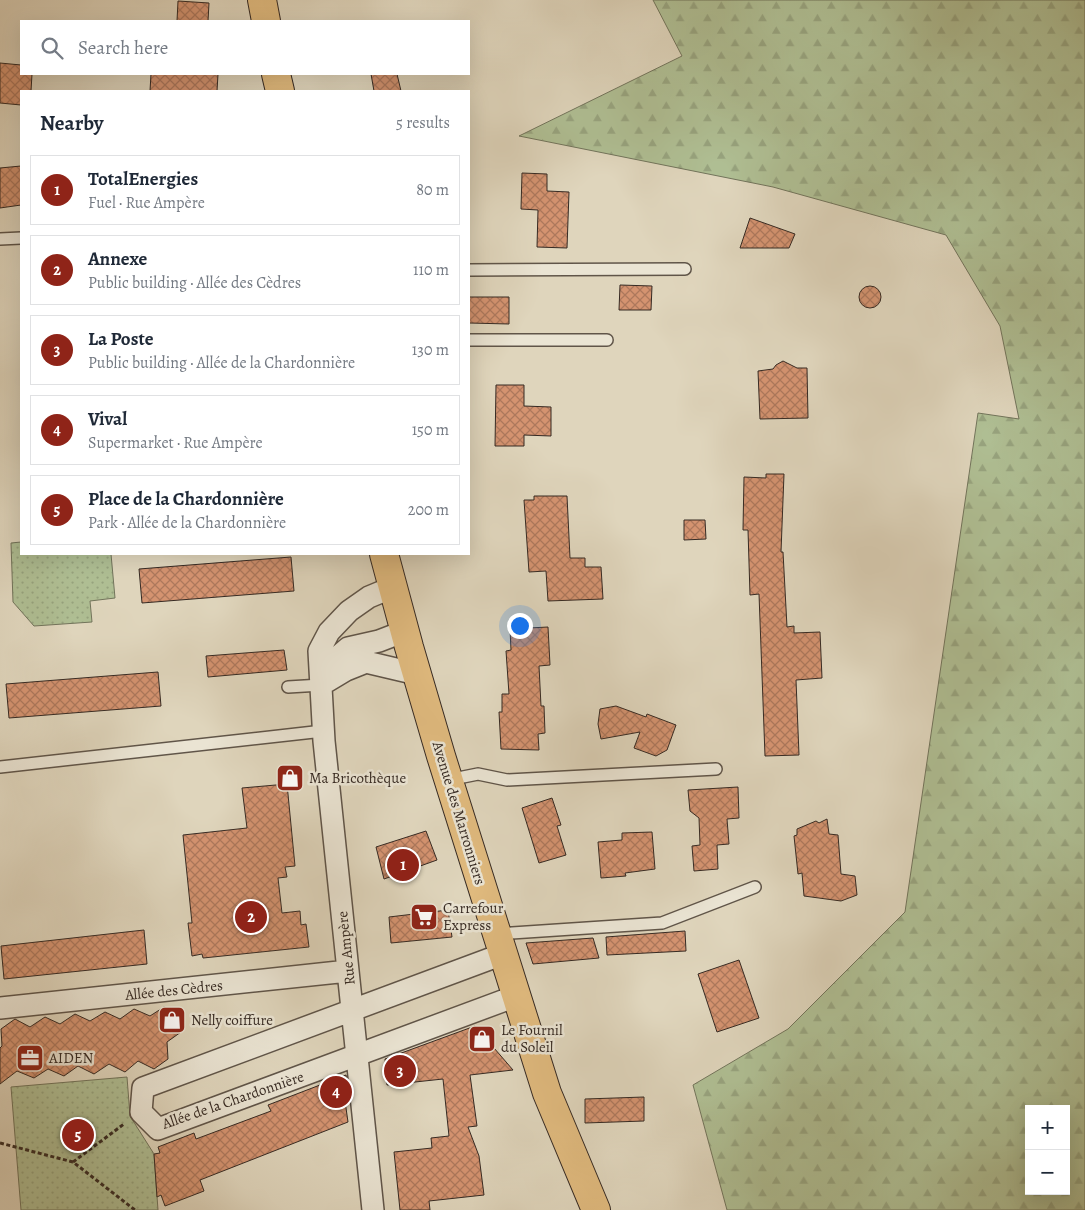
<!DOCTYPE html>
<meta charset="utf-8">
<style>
body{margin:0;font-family:Alegreya,serif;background:#f2f2f3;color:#1f2937}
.controls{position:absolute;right:15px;bottom:15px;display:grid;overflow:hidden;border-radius:0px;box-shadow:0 5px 20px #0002}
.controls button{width:45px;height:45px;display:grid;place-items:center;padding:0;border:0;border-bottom:1px solid #e0e1e3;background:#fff;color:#1f2937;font:25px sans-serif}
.you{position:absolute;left:519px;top:625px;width:18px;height:18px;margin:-12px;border:4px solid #fff;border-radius:50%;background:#1a73e8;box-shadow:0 0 0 8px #1a73e833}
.badge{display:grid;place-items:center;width:32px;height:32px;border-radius:50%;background:#8f2418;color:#fff;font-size:16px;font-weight:700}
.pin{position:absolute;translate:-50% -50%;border:2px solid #fff;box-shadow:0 1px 5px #0006}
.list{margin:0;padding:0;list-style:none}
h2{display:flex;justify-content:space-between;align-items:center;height:65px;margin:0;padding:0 20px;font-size:21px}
h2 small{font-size:16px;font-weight:400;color:#747a83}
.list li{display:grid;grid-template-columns:32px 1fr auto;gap:15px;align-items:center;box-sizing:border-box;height:70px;margin:0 10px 10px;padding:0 10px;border:1px solid #e0e1e3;border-radius:0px}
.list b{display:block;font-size:19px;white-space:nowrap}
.list p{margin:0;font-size:16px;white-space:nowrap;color:#747a83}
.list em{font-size:16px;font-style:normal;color:#747a83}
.icon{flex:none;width:28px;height:28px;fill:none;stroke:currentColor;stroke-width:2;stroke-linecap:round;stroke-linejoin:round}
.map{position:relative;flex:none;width:1085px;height:1210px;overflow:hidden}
.search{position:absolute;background:#fff;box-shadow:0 5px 20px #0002;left:20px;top:20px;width:450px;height:55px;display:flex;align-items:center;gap:12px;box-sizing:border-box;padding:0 18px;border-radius:0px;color:#747a83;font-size:19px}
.panel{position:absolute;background:#fff;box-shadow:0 5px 20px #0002;left:20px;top:90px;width:450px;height:465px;border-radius:0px}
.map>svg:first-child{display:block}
.grass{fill:url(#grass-dots);stroke:#72745b}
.forest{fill:url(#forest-firs);stroke:#72745b;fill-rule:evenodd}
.building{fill:url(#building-cross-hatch);stroke:#362a23}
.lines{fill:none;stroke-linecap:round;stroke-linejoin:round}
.service-casing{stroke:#605549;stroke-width:14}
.minor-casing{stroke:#605549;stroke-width:24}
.primary-casing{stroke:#362a23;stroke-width:30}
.path{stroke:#362a23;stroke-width:3;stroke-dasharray:4 2.5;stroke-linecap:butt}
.service{stroke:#eae4d3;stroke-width:11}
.minor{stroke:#eae4d3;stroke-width:21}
.primary{stroke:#e0ba7e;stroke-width:28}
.labels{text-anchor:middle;stroke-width:5;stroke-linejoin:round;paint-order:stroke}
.poi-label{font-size:15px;fill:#362a23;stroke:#eae4d3;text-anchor:start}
.street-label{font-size:15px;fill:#362a23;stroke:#eae4d3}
</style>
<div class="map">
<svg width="1085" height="1210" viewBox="0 0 1085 1210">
<defs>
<pattern id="grass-dots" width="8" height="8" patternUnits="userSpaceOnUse" patternTransform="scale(1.25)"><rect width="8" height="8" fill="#afbe93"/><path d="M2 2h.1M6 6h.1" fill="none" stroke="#97a37e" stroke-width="1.8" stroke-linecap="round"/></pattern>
<pattern id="forest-firs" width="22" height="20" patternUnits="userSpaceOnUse" patternTransform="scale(1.25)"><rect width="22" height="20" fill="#afbe93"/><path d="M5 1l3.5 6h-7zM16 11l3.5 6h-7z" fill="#97a37e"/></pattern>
<pattern id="building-cross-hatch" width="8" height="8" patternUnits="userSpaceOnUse" patternTransform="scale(1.25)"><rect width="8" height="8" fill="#d49370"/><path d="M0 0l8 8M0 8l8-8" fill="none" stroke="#ad785c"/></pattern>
</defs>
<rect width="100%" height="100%" fill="#dfd5bc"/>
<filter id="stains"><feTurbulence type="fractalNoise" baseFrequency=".004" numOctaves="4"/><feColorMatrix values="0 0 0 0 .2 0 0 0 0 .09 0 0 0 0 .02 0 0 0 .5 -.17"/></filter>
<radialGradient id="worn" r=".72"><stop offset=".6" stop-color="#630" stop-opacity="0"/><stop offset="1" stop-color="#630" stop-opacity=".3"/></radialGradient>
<!-- grass -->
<path class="grass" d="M21,542v12h90l4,44 -25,3 2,21 -58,4 -21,-24 -2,-59z
M127,1077l3,39 24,38 4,56h-137l-10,-123z"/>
<!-- forest -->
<path class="forest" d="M653,0h432v1210h-358l-34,-125 95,-56 117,-117 73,-499 41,6 -19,-93 -54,-91 -173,-48 -254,-51 163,-80zM1029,1109h37v82h-37z"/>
<!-- building -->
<path class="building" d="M178,1l31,2 -1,18h-31z
M0,63l21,2v9h11l-1,17h-10v14l-21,-2z
M151,74h67l-1,17h-67z
M371,74h26l4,17h-27z
M21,166v39l-21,3v-40z
M522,173l25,1v17l22,1 -2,56 -30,-1 1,-37 -17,-1z
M750,218l45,16 -6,14h-49z
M620,285l32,1 -1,24h-32z
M859 297a11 11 0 1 1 22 0a11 11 0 1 1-22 0Z
M469,297h40v27l-40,-1z
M783,361l14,7h10l1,50 -48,1 -2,-48 15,-2 3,-4z
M496,385h28v21l27,1v29l-27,-1v11h-29z
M766,474h18l-3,78h2l4,75 7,-1v7l26,-1 2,46 -26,2 3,75 -34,1 -6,-162 -9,1 -2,-65h-5l1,-53 22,1z
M534,496h33l3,62h15v9h16l2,32 -55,2 -2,-30 -17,1 -5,-72h10z
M684,520h21l1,19 -22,1z
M291,557l3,34 -152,12 -3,-34z
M548,627l2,38 -11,1 2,40h3l1,27 -7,1 1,16 -38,-1 -2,-37h3v-18h7l-3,-43 5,-1 -1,-21z
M284,650l3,20 -79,7 -2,-21z
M158,672l3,34 -152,12 -3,-34z
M616,706l30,11 1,-3 29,11 -9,25 -11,6 -22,-8 6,-16 -39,7 -3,-15 2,-15z
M287,784l8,82 -10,1 2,10 -9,1 4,35 18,-2 1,14 5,-1 3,23 -96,10 -10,1 -1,-4 -10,2 -4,-33h4l-9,-88 64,-7 -5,-40z
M738,787l1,31 -12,1 2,25 -12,1 1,24 -24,2 -2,-25 8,-1 -1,-27 -9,-7 -2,-21z
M552,798l9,27 -4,1 9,29 -27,8 -17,-55z
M827,819l2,15 9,1 3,39 14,2 2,19 -16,6 -37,-5 -2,-23 -4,1 -4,-38 3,-1v-6l19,-8 3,2z
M426,831l11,29 -53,19 -8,-32z
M652,832l3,37 -30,4 1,3 -25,2 -3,-36 24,-2v-7z
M448,910l4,27 -61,6 -2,-26z
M144,930l3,34 -143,15 -3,-33z
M685,931l1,20 -79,4 -1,-18z
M593,938l6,20 -66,6 -7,-21z
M739,960l20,58 -42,14 -19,-58z
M164,1007l15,7 2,18 -14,10 1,17 -14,10 -16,-8 -13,11 -16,-8 -15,10 -16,-8 -14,10 -16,-7 -14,9 -17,-7 -17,13v-36l2,-2 -1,-17 14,-10 15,8 15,-10 15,7 15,-10 15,7 15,-9 15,7 14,-10 16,7z
M475,1026l38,44 -43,5 7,51 -9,1 11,29 5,39 -55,6 1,9h-30l-6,-58 38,-4 -1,-10 18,-2 -6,-57 -56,6 -2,-26z
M346,1075l3,25 -4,1 3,21 -148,58 4,11 -39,15 -4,-11 -4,2 -3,-43 6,-1 -2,-6 36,-14 2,6 75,-28 -3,-6z
M644,1097v24l-59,2v-24z"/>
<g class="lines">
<!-- service casing -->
<g class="service-casing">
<path id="service" d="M0,239l21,-1
M469,270l216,-1
M469,340h138
M288,687l33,-2
M0,767l323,-36
M448,780l30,-6 29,6 209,-11
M498,934l164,-11 93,-36"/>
</g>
<!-- minor casing -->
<g class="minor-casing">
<path id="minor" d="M321,685l13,-25 14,-12 31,-7 26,-10
M321,685l25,-15 20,-8 51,12
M503,954l-360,134 -2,24 17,17 358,-133
M0,1008l348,-37
M373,1210l-49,-469 -5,-90 10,-19 20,-21 20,-14 24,-10"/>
</g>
<!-- primary casing -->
<g class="primary-casing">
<path id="primary" d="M262,0l4,21
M276,74l4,17
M384,554l25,93 32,109 106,337 49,117"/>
</g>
<!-- path -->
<path class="path" d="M0,1143l73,19 62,48
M73,1162l51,-38"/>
<!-- service -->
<use href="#service" class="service"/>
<!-- minor -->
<use href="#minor" class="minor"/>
<!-- primary -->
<use href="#primary" class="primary"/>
</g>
<!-- icons -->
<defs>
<g id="shop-square" transform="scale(1.4375)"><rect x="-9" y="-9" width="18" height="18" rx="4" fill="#8f2418" stroke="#eae4d3"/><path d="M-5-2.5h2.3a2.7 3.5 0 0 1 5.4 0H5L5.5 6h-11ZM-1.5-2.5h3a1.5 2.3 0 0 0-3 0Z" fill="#fff"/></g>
<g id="supermarket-square" transform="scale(1.4375)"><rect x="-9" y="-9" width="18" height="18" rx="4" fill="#8f2418" stroke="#eae4d3"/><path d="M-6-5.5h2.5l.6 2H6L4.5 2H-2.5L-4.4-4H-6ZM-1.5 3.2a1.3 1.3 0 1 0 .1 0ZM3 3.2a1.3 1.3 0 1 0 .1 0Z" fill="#fff"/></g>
<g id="office-square" transform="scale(1.4375)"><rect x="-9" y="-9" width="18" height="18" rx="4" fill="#8f2418" stroke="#eae4d3"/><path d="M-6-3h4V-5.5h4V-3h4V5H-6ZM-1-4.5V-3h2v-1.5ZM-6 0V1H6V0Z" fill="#fff"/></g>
</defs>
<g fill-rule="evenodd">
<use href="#shop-square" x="290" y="778"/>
<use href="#supermarket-square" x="424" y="917"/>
<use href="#shop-square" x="172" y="1020"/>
<use href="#shop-square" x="482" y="1039"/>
<use href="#office-square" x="30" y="1058"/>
</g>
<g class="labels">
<!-- poi labels -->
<g class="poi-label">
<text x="309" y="783">Ma Bricothèque</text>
<text x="443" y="913">Carrefour<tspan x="443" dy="17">Express</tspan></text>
<text x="191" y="1025">Nelly coiffure</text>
<text x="501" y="1035">Le Fournil<tspan x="501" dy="17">du Soleil</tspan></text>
<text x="49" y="1063">AIDEN</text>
</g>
<!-- street labels -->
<g class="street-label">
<text transform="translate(459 813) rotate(73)" y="5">Avenue des Marronniers</text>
<text transform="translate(346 948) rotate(-96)" y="5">Rue Ampère</text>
<text transform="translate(174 990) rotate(-6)" y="5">Allée des Cèdres</text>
<text transform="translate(233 1100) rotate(-19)" y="5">Allée de la Chardonnière</text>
</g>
</g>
<rect width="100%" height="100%" filter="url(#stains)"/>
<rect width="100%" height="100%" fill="url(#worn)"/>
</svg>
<div class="controls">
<button>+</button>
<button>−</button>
</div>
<div class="you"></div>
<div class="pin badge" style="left:403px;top:865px">1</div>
<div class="pin badge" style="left:251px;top:917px">2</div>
<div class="pin badge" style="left:400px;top:1071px">3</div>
<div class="pin badge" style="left:336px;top:1092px">4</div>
<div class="pin badge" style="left:78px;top:1135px">5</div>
<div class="search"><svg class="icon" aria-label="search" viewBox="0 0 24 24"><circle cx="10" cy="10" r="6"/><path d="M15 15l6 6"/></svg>Search here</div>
<section class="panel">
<h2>Nearby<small>5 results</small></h2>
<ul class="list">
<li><span class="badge">1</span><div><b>TotalEnergies</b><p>Fuel · Rue Ampère</p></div><em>80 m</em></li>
<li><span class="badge">2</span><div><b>Annexe</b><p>Public building · Allée des Cèdres</p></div><em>110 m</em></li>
<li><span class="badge">3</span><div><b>La Poste</b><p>Public building · Allée de la Chardonnière</p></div><em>130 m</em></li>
<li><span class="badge">4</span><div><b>Vival</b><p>Supermarket · Rue Ampère</p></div><em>150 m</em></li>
<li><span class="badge">5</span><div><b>Place de la Chardonnière</b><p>Park · Allée de la Chardonnière</p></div><em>200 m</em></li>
</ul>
</section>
</div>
